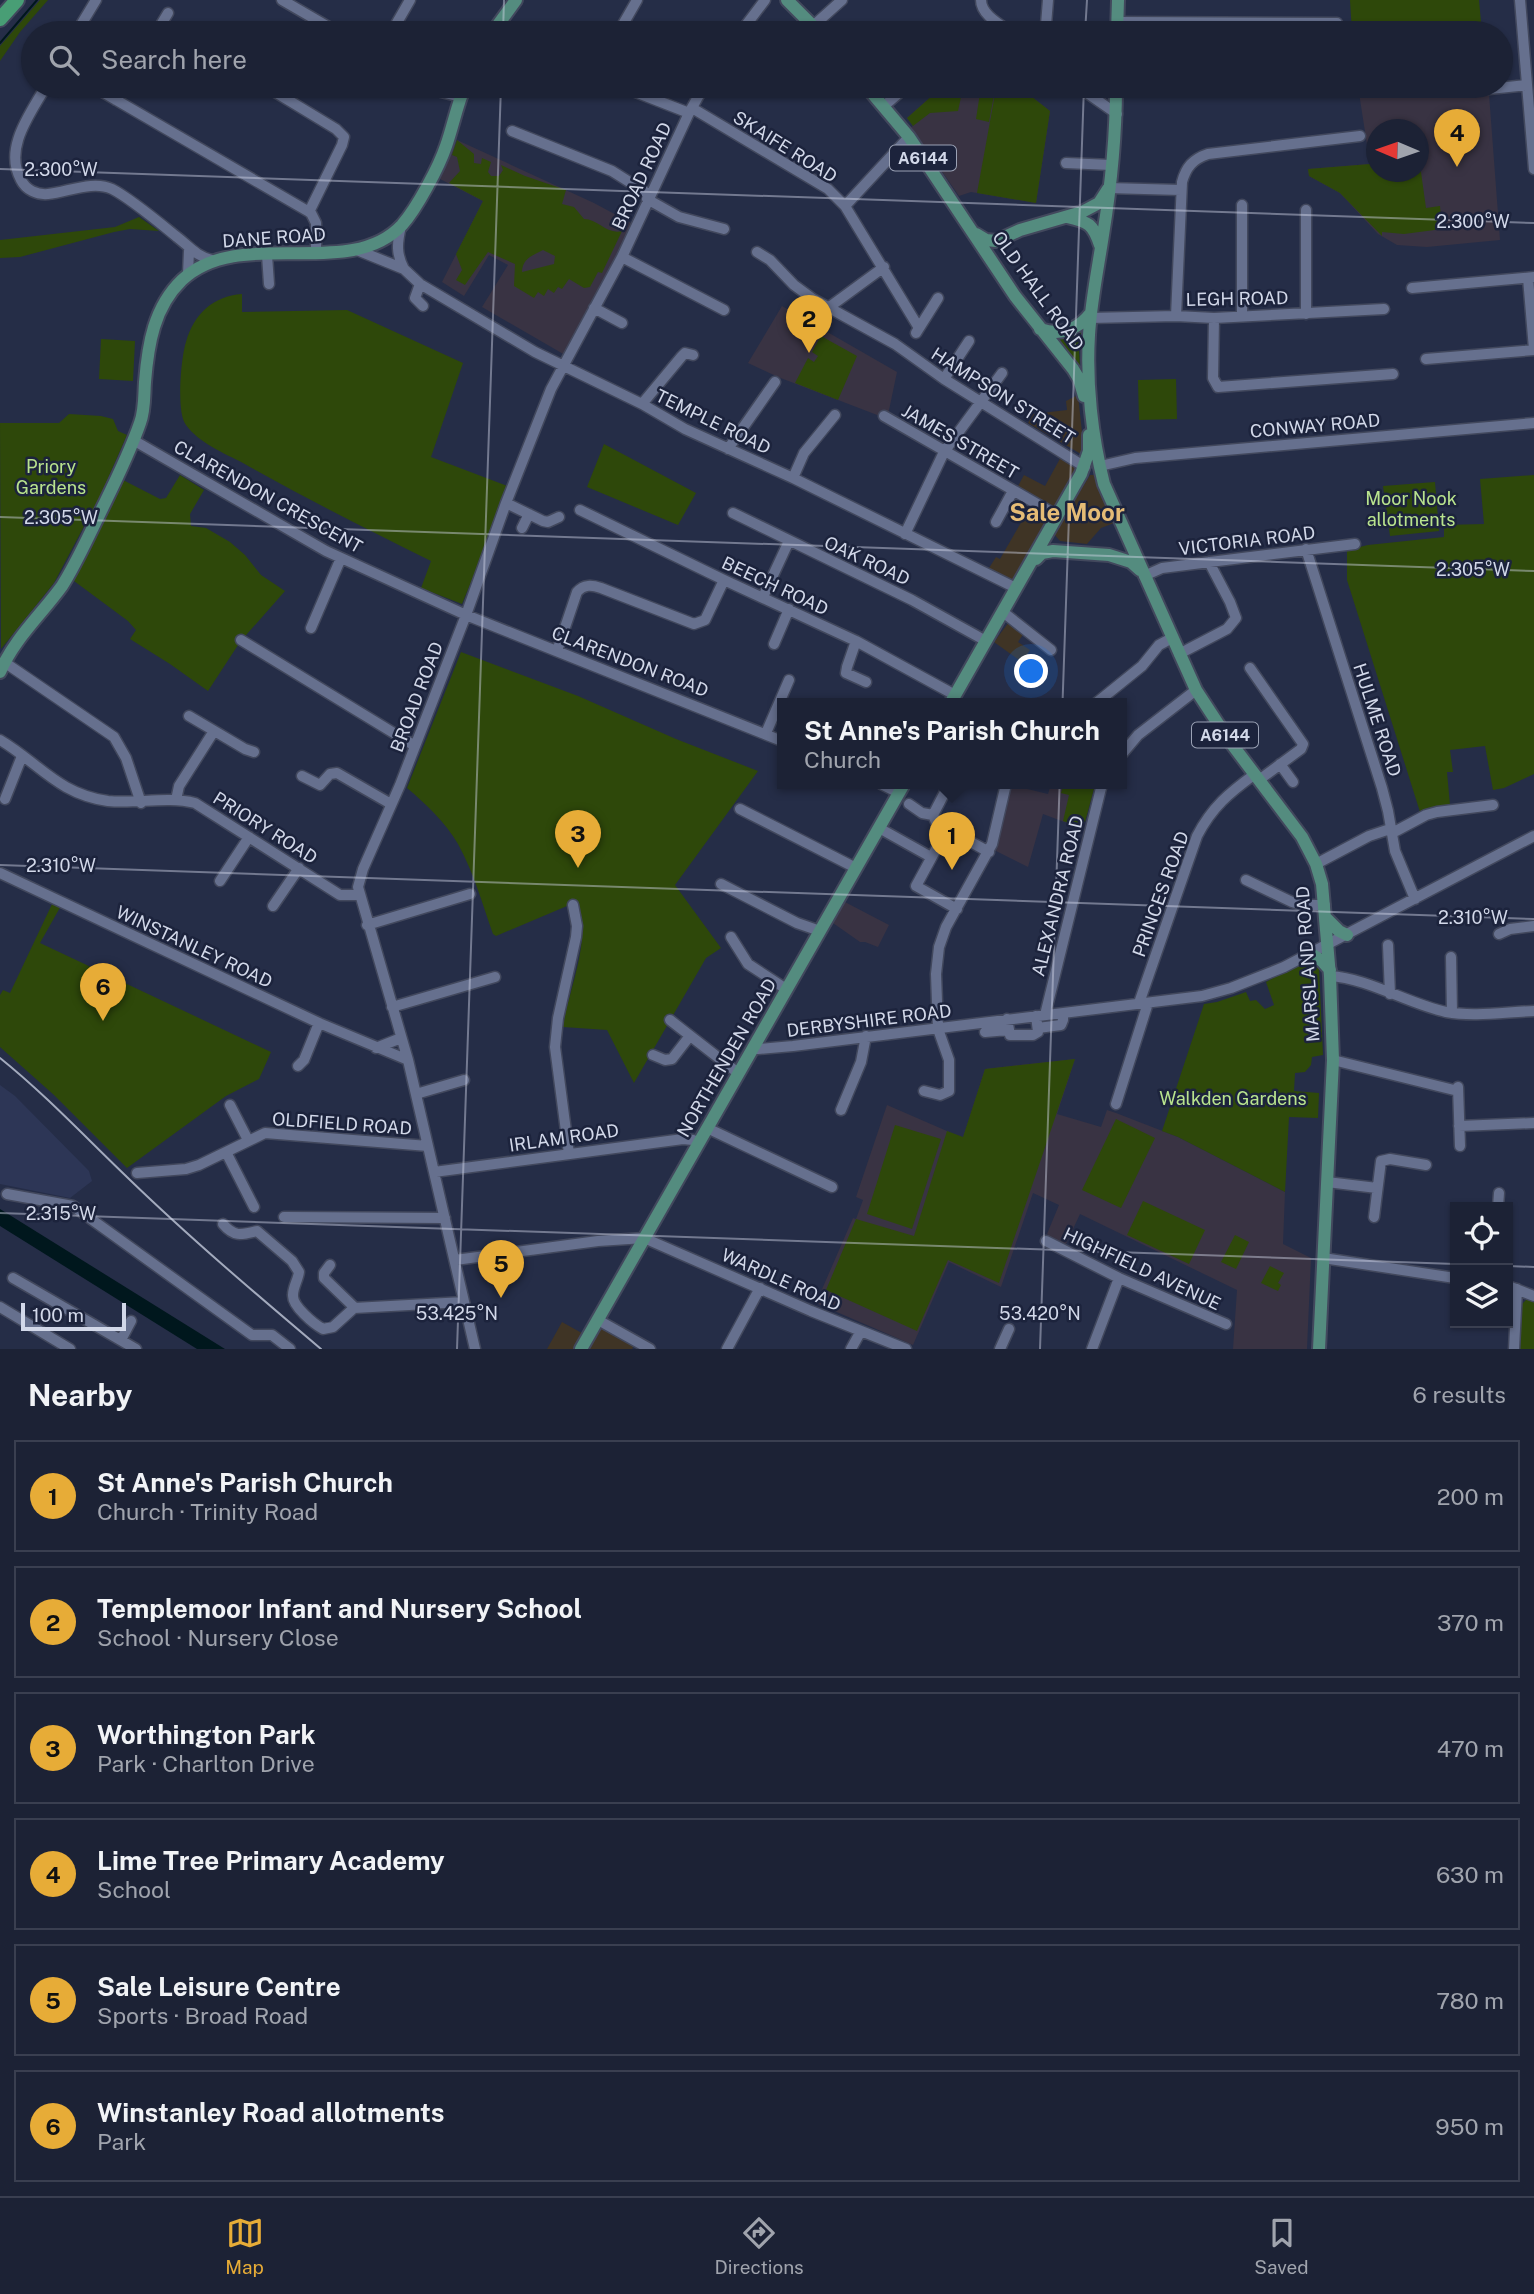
<!DOCTYPE html>
<meta charset="utf-8">
<style>
body{margin:0;font-family:"Public Sans",sans-serif;background:#292f41;color:#f1f3f6}
.controls{position:absolute;right:21px;bottom:21px;display:grid;overflow:hidden;border-radius:0px;box-shadow:0 2px 5px #0004}
.controls button{width:63px;height:63px;display:grid;place-items:center;padding:0;border:0;border-bottom:2px solid #3a3f50;background:#1c2235;color:#f1f3f6;font:35px sans-serif}
.compass{position:absolute;left:1366px;top:119px;width:63px;height:63px;border-radius:50%;background:#1c2235;box-shadow:0 2px 5px #0004;rotate:272deg}
.scale{position:absolute;left:21px;bottom:18px;width:105px;box-sizing:border-box;padding-left:7px;border:4px solid #d2d8e9;border-top:0;font-size:19px;line-height:24px;white-space:nowrap;color:#d2d8e9;-webkit-text-stroke:5px #1c233c;paint-order:stroke}
.you{position:absolute;left:1032px;top:672px;width:24px;height:24px;margin:-18px;border:5px solid #fff;border-radius:50%;background:#1a73e8;box-shadow:0 0 0 10px #1a73e833}
.badge{display:grid;place-items:center;width:46px;height:46px;border-radius:50%;background:#e7ac37;color:#111;font-size:23px;font-weight:700}
.pin{position:absolute;translate:-50% -58px;filter:drop-shadow(0 2px 4px #0008)}
.pin::after{content:'';position:absolute;top:37px;width:24px;height:21px;background:inherit;clip-path:polygon(0 0,100% 0,50% 100%)}
.popup{position:absolute;left:777px;top:698px;width:350px;height:91px;box-sizing:border-box;display:grid;place-content:center;border-radius:0px;background:#1c2235;filter:drop-shadow(0 2px 5px #0005);font-size:23px;white-space:nowrap;color:#a0a4ad}
.popup b{font-size:26px;color:#f1f3f6}
.popup::after{content:'';position:absolute;left:50%;top:100%;margin-left:-14px;border:14px solid transparent;border-top-color:#1c2235}
.list{margin:0;padding:0;list-style:none}
h2{display:flex;justify-content:space-between;align-items:center;height:91px;margin:0;padding:0 28px;font-size:30px}
h2 small{font-size:23px;font-weight:400;color:#a0a4ad}
.list li{display:grid;grid-template-columns:46px 1fr auto;gap:21px;align-items:center;box-sizing:border-box;height:112px;margin:0 14px 14px;padding:0 14px;border:2px solid #3a3f50;border-radius:0px}
.list b{display:block;font-size:26px;white-space:nowrap}
.list p{margin:0;font-size:23px;white-space:nowrap;color:#a0a4ad}
.list em{font-size:23px;font-style:normal;color:#a0a4ad}
.icon{flex:none;width:38px;height:38px;fill:none;stroke:currentColor;stroke-width:2;stroke-linecap:round;stroke-linejoin:round}
.map{position:relative;flex:none;width:1534px;height:1349px;overflow:hidden}
.search{position:absolute;background:#1c2235;box-shadow:0 2px 5px #0004;left:21px;right:21px;top:21px;height:77px;display:flex;align-items:center;gap:18px;box-sizing:border-box;padding:0 24px;border-radius:38px;color:#a0a4ad;font-size:26px}
.sheet{height:847px;background:#1c2235}
nav{display:flex;justify-content:space-around;align-items:center;box-sizing:border-box;height:98px;border-top:2px solid #3a3f50;background:#1c2235;font-size:19px;color:#a0a4ad}
nav a{display:grid;justify-items:center;gap:4px}
nav .on{color:#e7ac37}
.map>svg:first-child{display:block}
.commercial{fill:#3f3425}
.built{fill:#2d3656}
.education{fill:#393343;fill-rule:evenodd}
.green{fill:#2e480a;fill-rule:evenodd}
.water{fill:#00171d}
.lines{fill:none;stroke-linecap:round;stroke-linejoin:round}
.stream{stroke:#00171d;stroke-width:2}
.minor-casing{stroke:#42485d;stroke-width:13}
.major-casing{stroke:#42485d;stroke-width:16}
.highway-casing{stroke:#42485d;stroke-width:18}
.minor{stroke:#66708e;stroke-width:10}
.major{stroke:#548c7f;stroke-width:12}
.highway{stroke:#489e75;stroke-width:14}
.tram{stroke:#a3aabd;stroke-width:2}
.ticks{fill:none;stroke:#d2d8e9;stroke-width:2;stroke-opacity:0.45}
.labels{text-anchor:middle;stroke-width:5;stroke-linejoin:round;paint-order:stroke}
.shield{fill:#1c233c;stroke:#9ba2b5;stroke-width:2}
.shield-label{font-size:16px;font-weight:bold;fill:#d2d8e9}
.street-label{font-size:18px;fill:#d2d8e9;stroke:#1c233c}
.park-label{font-size:18px;fill:#b9e48e;stroke:#1c233c}
.district-label{font-size:24px;font-weight:bold;fill:#e5bc76;stroke:#1c233c}
.ticks-label{font-size:18px;text-anchor:middle;fill:#d2d8e9;stroke:#1c233c;stroke-width:5;stroke-linejoin:round;paint-order:stroke}
</style>
<div class="map">
<svg width="1534" height="1349" viewBox="0 0 1534 1349">
<rect width="100%" height="100%" fill="#252d47"/>
<!-- commercial -->
<path class="commercial" d="M1078,395l6,56 -3,3 -53,-31 5,-9 34,-4 -1,-9z
M1062,455l18,10 -25,44 -38,-21 7,-13 21,11z
M1090,475h4l20,48 -13,5 -14,16 -27,-3 -6,-7z
M1030,507l20,11 -37,64 -24,-14 7,-11 4,2z
M1009,622l15,11 -6,9 12,8 -8,12 -28,-20z
M562,1322l27,15 8,-12 37,21 -2,3h-85z"/>
<!-- built -->
<path class="built" d="M0,1085l15,11 74,75 3,10 -22,17 -70,-14z"/>
<!-- education -->
<path class="education" d="M943,86h75l32,25 -14,92 -65,-11 -12,4 -48,-69 2,-1 -6,-8z
M1417,86h44l14,7 14,1 11,146 -73,7 -30,-2 -19,-11 -38,-41 -31,-17 -1,-7 62,-5 -11,-71zM1376,130h42v42h-42z
M457,140l137,63 41,22 -70,130 -83,-48 26,-42 -19,-10 -25,41 -22,-14 41,-81 -43,-22z
M782,306l115,66 -9,43 -3,3 -107,-41 -30,-14z
M1051,784l44,1 -12,44 -40,-15 -15,53 -32,-16 15,-66 37,9z
M843,901l46,24 -11,22 -13,-5h-5l-27,-19z
M1075,1059l-18,55 44,13 6,-17 9,3 62,24 107,55 -2,52 28,14 -4,91h-74l4,-59 -157,-76 -14,30 -14,-5 -5,-5 12,-29 -26,-12 -32,94 -52,-25 -36,83 -97,-42 37,-85 3,1 7,-19 -7,-3 31,-92 76,33 22,-69z"/>
<!-- green -->
<path class="green" d="M40,0h8l-28,32 -20,29v-15z
M1350,0h129l3,33h-130z
M943,86h75l32,25 -14,92 -59,-10 18,-99 -32,-6 -5,23 -28,2 -17,13 -6,-8z
M980,93l14,2 -5,27 -13,-3z
M457,140l17,14v9l7,1 1,-6 9,4 -3,10 3,4h8l4,-6 -2,-5 24,11 41,14 -4,14 12,3 10,12c14,0 23,16 38,12l-20,42 -4,-1 -8,15 -6,1 -15,-9 -7,10 -4,-2 -4,6 -6,-4 -4,7 -6,-4 -4,6 -20,-12 1,-22 -27,-12 -23,33 -9,-5 6,-10 -6,-16 27,-53 -34,-18 11,-12 -3,-14 -5,-2zM543,250l12,6 -1,8 -32,8c0,-13 11,-17 21,-22z
M1376,151v21h42l1,-14 7,50 14,-2 2,23 -38,5 -22,-2v4l-42,-43 -31,-17 -1,-7 62,-5 -1,-12z
M139,217l20,14 -29,-2 -16,3 -94,25 -20,1v-18l115,-13z
M242,294v18l105,-2 116,53 -32,94 79,30 -48,117 -41,-16 10,-27c-63,-31 -126,-63 -188,-98 -19,-10 -44,-20 -57,-38 -10,-12 -5,-68 0,-83 8,-28 27,-46 56,-48z
M1082,330l-3,20 1,17 -3,-1 -6,-12 -15,-16 14,-2z
M821,336l36,20 -19,44 -43,-17 13,-25 6,4 4,-6 -6,-4z
M101,339l34,2 -2,40 -34,-2z
M1176,379l1,40 -38,1 -1,-40z
M69,414l32,2 12,3 5,12 9,4 -26,59 -47,89 -53,66 -1,-226h59z
M604,444l92,49 -18,32 -91,-38z
M180,475l24,15 -14,24 1,12 15,2 24,14 15,13 16,20 24,16 -45,51 -32,49 -38,-27 -40,-25 6,-9 -8,-9 -54,-40 49,-101 37,19 6,-1z
M1534,475v299l-30,14 -11,2 -8,-44 -35,4 3,22h-6l3,33 -30,7 -73,-232v-30l21,-5 76,-8v-12l40,-1 -4,-45z
M1435,482l4,49 -49,5 -7,-50z
M461,652l117,44 98,43 82,32 -83,114 46,63 -15,10 -72,125 -27,-53 -44,-3c5,-36 31,-92 13,-126l-8,1 -1,4 -71,30 -3,-2c-11,-31 -19,-61 -35,-90 -12,-21 -33,-41 -51,-56z
M1064,784l31,1 -10,37 -7,-1 -1,5 -14,-5 6,-26 -8,-2z
M53,902l9,2 -22,39 231,109 -12,27 -33,17 -99,72 -73,-73 -54,-48v-52l3,-5 7,3z
M1309,959l10,8 4,88 -11,2 -1,8 -6,7 -10,1 -1,18 25,2 -1,25 -29,-1 -4,75 -107,-55 -16,-6 42,-127 13,-2 29,-10 4,9 6,-1 9,9 9,-4 -8,-23z
M1075,1059l-76,224 -51,-23 -31,71 -91,-41 30,-71 58,17 33,-105 16,6 22,-68z
M1116,1119l39,19 -34,70 -39,-18z
M895,1125l46,14 -29,90 -45,-15z
M1143,1201l62,29 -16,34 -62,-29z
M1235,1235l14,7 -13,27 -15,-7z
M1270,1266l14,7 -6,10 3,2 -3,6 -17,-8z
M1528,1298l6,3v48h-14l2,-45z"/>
<!-- water -->
<path class="water" d="M0,1209l225,140h-28l-197,-123z"/>
<g class="lines">
<!-- stream -->
<path class="stream" d="M0,43l37,-43"/>
<!-- minor casing -->
<g class="minor-casing">
<path id="minor" d="M282,0l57,33
M981,0c0,15 20,25 31,33
M1520,0l14,169
M1118,22l219,1
M813,26l29,-26
M907,30l3,3
M76,33l20,-33
M156,33l12,-20
M391,33l19,-33
M618,33l19,-33
M740,33l25,-33
M1041,33l5,-8 2,-25
M46,86c-15,27 -43,62 -25,94 5,10 16,15 27,14 20,-2 45,-14 64,-5 18,9 49,35 65,48 13,10 19,19 35,23
M92,86l219,127 5,10v29
M265,86l71,43 8,8 -2,8 -33,67
M430,86l11,6 20,5
M620,86l69,27
M1077,86l40,28
M1470,86l19,3 38,-4
M1362,88l15,-2
M1116,89l210,-3
M116,100l9,-14
M884,106l23,-20
M692,108l136,81 17,17 74,122
M512,131l100,40 38,24
M1066,163l45,2
M1108,188l73,2
M647,199l32,18 45,12
M845,206l64,-69
M401,226c-4,17 -5,28 3,43
M357,250l47,19 16,15 115,68 107,52 43,25 108,49 223,110
M757,252l13,8 24,25 19,14 82,45 49,35 141,88
M267,255l2,29
M622,257l102,53
M188,274l1,-23
M1528,278l6,71
M420,284l-5,14 8,8
M1412,288l122,-11
M594,308l28,15
M828,308l56,-41
M1306,314v-104
M1176,316l6,-134c4,-15 11,-23 26,-28l152,-18
M1242,316v-111
M1090,318l86,-2 38,2 170,-9
M1214,318l-1,60 5,9 175,-13
M916,333l22,-35
M1426,359l108,-9
M944,379l25,-38
M642,404l40,-48 3,-3 8,2
M884,416l174,100
M133,440l193,111 140,64 316,126
M728,449l47,-67
M1100,466l35,-8 399,-35
M793,478l11,-25 31,-38
M506,503l37,18 5,1 11,-5
M580,510l144,70 132,61 99,54
M733,513l179,87 74,41
M996,522l17,-31
M522,528l7,-14
M905,534l39,-82 58,-79
M1306,549l76,239 6,23 7,40 20,48
M1144,576l18,-8 193,-24
M763,597l26,-56
M1003,612l48,38
M311,628l30,-70
M241,640l174,106
M856,641l-9,26 -1,6 20,9
M774,644l15,-35
M557,651l20,-59c7,-8 15,-7 24,-4l93,36 11,-4 19,-40
M1179,654l48,-25 9,-11 -6,-16 -21,-40
M4,662l110,75 12,21 15,45
M1250,668l53,76 -2,5 -42,31
M1095,704l47,-38 17,-21 13,-7
M189,716l56,33 9,3
M766,733l23,-53
M0,740c39,23 58,54 108,61 28,3 59,-5 87,2l145,92h19
M1122,754l16,-19 58,-45
M1280,764l13,18
M302,776l18,9 10,-11 7,-1 54,31
M881,784l18,9
M942,784l5,4 -14,27 3,7 11,7
M5,799l17,-43
M176,800l3,-14 35,-55
M909,804l13,9 11,2
M740,809l116,59
M879,828l52,29
M1390,829l6,2 30,-16 11,-3 56,-7
M1316,864l53,-28 21,-7
M0,873l319,150 89,37
M1246,880l46,22 10,3h23
M220,881l29,-44
M721,884l76,39 23,8
M273,906l26,-38
M957,909l-41,-23 31,-57 42,23
M367,925l103,-31
M1499,934l11,-5 24,-3
M731,937l17,27 38,25
M1388,945l2,49
M1451,957l1,56
M1330,976c37,2 79,28 116,36 28,5 59,0 88,-1
M1139,1003l58,-167c15,-29 32,-43 58,-62
M392,1007l103,-30
M1045,1015l57,-231
M1007,1019l3,16h23l5,-3 -2,-16
M670,1020l68,53
M1038,1028l23,-3 2,-5v-7
M985,1032l23,-2
M753,1047l5,2 35,-3 409,-50 29,-8 53,-21 250,-131
M376,1048l25,-10
M653,1055l12,5 7,-1 17,-22
M1333,1060l125,31
M298,1066l6,-6 15,-37
M1458,1087l2,59
M924,1091l16,4 9,-4v-31l-11,-31 -2,-55 3,-27 7,-20 46,-83 14,-60
M416,1094l48,-14
M1116,1104l32,-101
M230,1105l18,35
M841,1110l20,-48 5,-26
M1459,1126l75,-3
M707,1128l125,59
M226,1152l28,55
M569,1154l-14,-107 3,-29 18,-81 1,-11 -4,-21
M434,1172l249,-33 10,1 5,4
M137,1173l49,-4 13,-4 66,-32 163,13
M1327,1182l50,6
M7,1194l66,12 179,129h20l18,14
M1498,1207l1,-14
M284,1217l161,1
M1374,1217l7,-56 9,-2 36,6
M223,1224c11,13 18,11 34,7l35,30 7,11c-1,8 -6,15 -6,23 -1,11 21,29 30,34l10,-2 21,-19 110,-6
M1046,1241l73,37 107,46
M1323,1258l132,20
M455,1260l143,-19 46,-3 167,73 95,38
M330,1265l-6,8v5l31,30
M13,1278l123,71
M1508,1286l26,10
M0,1307l70,42
M598,1320l52,29
M121,1340l10,-19
M475,1349l-67,-289 -50,-173 5,-18 37,-84 66,-170 40,-112 45,-114 71,-132 67,-144 15,-27
M727,1349l33,-61
M851,1349l10,-18
M1000,1349l9,-20
M1092,1349l27,-71
M1514,1349l3,-60"/>
</g>
<!-- major casing -->
<g class="major-casing">
<path id="major" d="M787,0l33,33
M492,33l24,-33
M1117,33l1,-33
M866,86l43,51 106,159 58,73 6,10 5,17
M1116,86c0,49 -5,100 -13,149 -5,33 -12,66 -14,100 -3,48 3,102 15,149l92,206 32,49 74,98 14,27 6,20 8,92 3,84 -14,289
M1067,217c22,5 26,7 33,28
M976,234l10,6 10,1 24,-11 62,-18 17,-9 9,-14
M1040,329c20,7 37,1 50,-15
M1036,559l6,-6 11,-2 56,4 22,7 9,8
M0,672c14,-33 41,-57 62,-86 14,-22 25,-47 37,-71 14,-29 30,-60 41,-92 5,-13 4,-28 5,-41 3,-38 9,-75 37,-102 58,-55 167,2 220,-55 15,-17 37,-58 44,-79 7,-20 11,-41 19,-60
M950,704l131,-230 8,-23v-16
M1326,918l13,13 8,4
M1310,953l12,8 8,9
M581,1349l323,-565"/>
</g>
<!-- highway casing -->
<g class="highway-casing">
<path id="highway" d="M0,19l17,-19"/>
</g>
<!-- minor -->
<use href="#minor" class="minor"/>
<!-- major -->
<use href="#major" class="major"/>
<!-- highway -->
<use href="#highway" class="highway"/>
<!-- tram -->
<path class="tram" d="M0,1058c46,37 86,80 129,121 61,59 127,115 192,170"/>
</g>
<!-- ticks -->
<path class="ticks" d="M503,33l1,-33M1085,33l2,-33M0,169l1534,54M0,517l1534,54M0,865l1534,54M0,1213l1455,51M1508,1266l26,1M457,1349l44,-1263M1040,1349l44,-1263"/>
<g class="labels">
<!-- shield labels -->
<g class="shield">
<rect x="890" y="145.5" width="66" height="25" rx="5"/>
<rect x="1192" y="722.5" width="66" height="25" rx="5"/>
</g>
<g class="shield-label">
<text x="923" y="164">A6144</text>
<text x="1225" y="741">A6144</text>
</g>
<!-- street labels -->
<g class="street-label">
<text transform="translate(785 147) rotate(32)" y="6">SKAIFE ROAD</text>
<text transform="translate(642 176) rotate(-65)" y="6">BROAD ROAD</text>
<text transform="translate(274 238) rotate(-4)" y="6">DANE ROAD</text>
<text transform="translate(1038 291) rotate(54)" y="6">OLD HALL ROAD</text>
<text transform="translate(1237 299) rotate(-1)" y="6">LEGH ROAD</text>
<text transform="translate(1003 396) rotate(32)" y="6">HAMPSON STREET</text>
<text transform="translate(713 422) rotate(26)" y="6">TEMPLE ROAD</text>
<text transform="translate(1315 426) rotate(-5)" y="6">CONWAY ROAD</text>
<text transform="translate(960 442) rotate(30)" y="6">JAMES STREET</text>
<text transform="translate(268 497) rotate(29)" y="6">CLARENDON CRESCENT</text>
<text transform="translate(1247 541) rotate(-7)" y="6">VICTORIA ROAD</text>
<text transform="translate(867 561) rotate(25)" y="6">OAK ROAD</text>
<text transform="translate(775 586) rotate(25)" y="6">BEECH ROAD</text>
<text transform="translate(630 662) rotate(21)" y="6">CLARENDON ROAD</text>
<text transform="translate(417 697) rotate(-69)" y="6">BROAD ROAD</text>
<text transform="translate(1377 720) rotate(72)" y="6">HULME ROAD</text>
<text transform="translate(265 828) rotate(32)" y="6">PRIORY ROAD</text>
<text transform="translate(1161 894) rotate(-70)" y="6">PRINCES ROAD</text>
<text transform="translate(1058 896) rotate(-76)" y="6">ALEXANDRA ROAD</text>
<text transform="translate(194 947) rotate(25)" y="6">WINSTANLEY ROAD</text>
<text transform="translate(1308 964) rotate(-94)" y="6">MARSLAND ROAD</text>
<text transform="translate(869 1021) rotate(-7)" y="6">DERBYSHIRE ROAD</text>
<text transform="translate(727 1058) rotate(-60)" y="6">NORTHENDEN ROAD</text>
<text transform="translate(342 1124) rotate(4)" y="6">OLDFIELD ROAD</text>
<text transform="translate(564 1138) rotate(-8)" y="6">IRLAM ROAD</text>
<text transform="translate(1142 1269) rotate(25)" y="6">HIGHFIELD AVENUE</text>
<text transform="translate(781 1280) rotate(24)" y="6">WARDLE ROAD</text>
</g>
<!-- park labels -->
<g class="park-label">
<text x="51" y="473">Priory<tspan x="51" dy="21">Gardens</tspan></text>
<text x="1411" y="505">Moor Nook<tspan x="1411" dy="21">allotments</tspan></text>
<text x="1233" y="1105">Walkden Gardens</text>
</g>
<!-- district labels -->
<g class="district-label">
<text x="1067" y="521">Sale Moor</text>
</g>
</g>
<g class="ticks-label">
<text x="61" y="176">2.300°W</text>
<text x="1473" y="228">2.300°W</text>
<text x="61" y="524">2.305°W</text>
<text x="1473" y="576">2.305°W</text>
<text x="61" y="872">2.310°W</text>
<text x="1473" y="924">2.310°W</text>
<text x="61" y="1220">2.315°W</text>
<text x="457" y="1320">53.425°N</text>
<text x="1040" y="1320">53.420°N</text>
</g>
</svg>
<div class="controls">
<button><svg class="icon" aria-label="locate" viewBox="0 0 24 24"><circle cx="12" cy="12" r="6"/><path d="M12 2v4M12 18v4M2 12h4M18 12h4"/></svg></button>
<button><svg class="icon" aria-label="layers" viewBox="0 0 24 24"><path d="M12 4l9 5-9 5-9-5zM3 14l9 5 9-5"/></svg></button>
</div>
<svg class="compass" viewBox="-18 -18 36 36"><path d="M0-13l5 13h-10z" fill="#e53935"/><path d="M0 13l5-13h-10z" fill="#a0a4ad"/></svg>
<div class="scale">100 m</div>
<div class="you"></div>
<div class="pin badge" style="left:952px;top:870px">1</div>
<div class="popup"><b>St Anne's Parish Church</b>Church</div>
<div class="pin badge" style="left:809px;top:353px">2</div>
<div class="pin badge" style="left:578px;top:868px">3</div>
<div class="pin badge" style="left:1457px;top:167px">4</div>
<div class="pin badge" style="left:501px;top:1298px">5</div>
<div class="pin badge" style="left:103px;top:1021px">6</div>
<div class="search"><svg class="icon" aria-label="search" viewBox="0 0 24 24"><circle cx="10" cy="10" r="6"/><path d="M15 15l6 6"/></svg>Search here</div>
</div>
<section class="sheet">
<h2>Nearby<small>6 results</small></h2>
<ul class="list">
<li><span class="badge">1</span><div><b>St Anne's Parish Church</b><p>Church · Trinity Road</p></div><em>200 m</em></li>
<li><span class="badge">2</span><div><b>Templemoor Infant and Nursery School</b><p>School · Nursery Close</p></div><em>370 m</em></li>
<li><span class="badge">3</span><div><b>Worthington Park</b><p>Park · Charlton Drive</p></div><em>470 m</em></li>
<li><span class="badge">4</span><div><b>Lime Tree Primary Academy</b><p>School</p></div><em>630 m</em></li>
<li><span class="badge">5</span><div><b>Sale Leisure Centre</b><p>Sports · Broad Road</p></div><em>780 m</em></li>
<li><span class="badge">6</span><div><b>Winstanley Road allotments</b><p>Park</p></div><em>950 m</em></li>
</ul>
</section>
<nav>
<a class="on"><svg class="icon" aria-label="map" viewBox="0 0 24 24"><path d="M3 6l6-2 6 2 6-2v14l-6 2-6-2-6 2zM9 4v14M15 6v14"/></svg>Map</a>
<a><svg class="icon" aria-label="directions" viewBox="0 0 24 24"><path d="M12 3l9 9-9 9-9-9zM9 14v-3h6M13 9l2 2-2 2"/></svg>Directions</a>
<a><svg class="icon" aria-label="saved" viewBox="0 0 24 24"><path d="M7 4h10v16l-5-4-5 4z"/></svg>Saved</a>
</nav>
